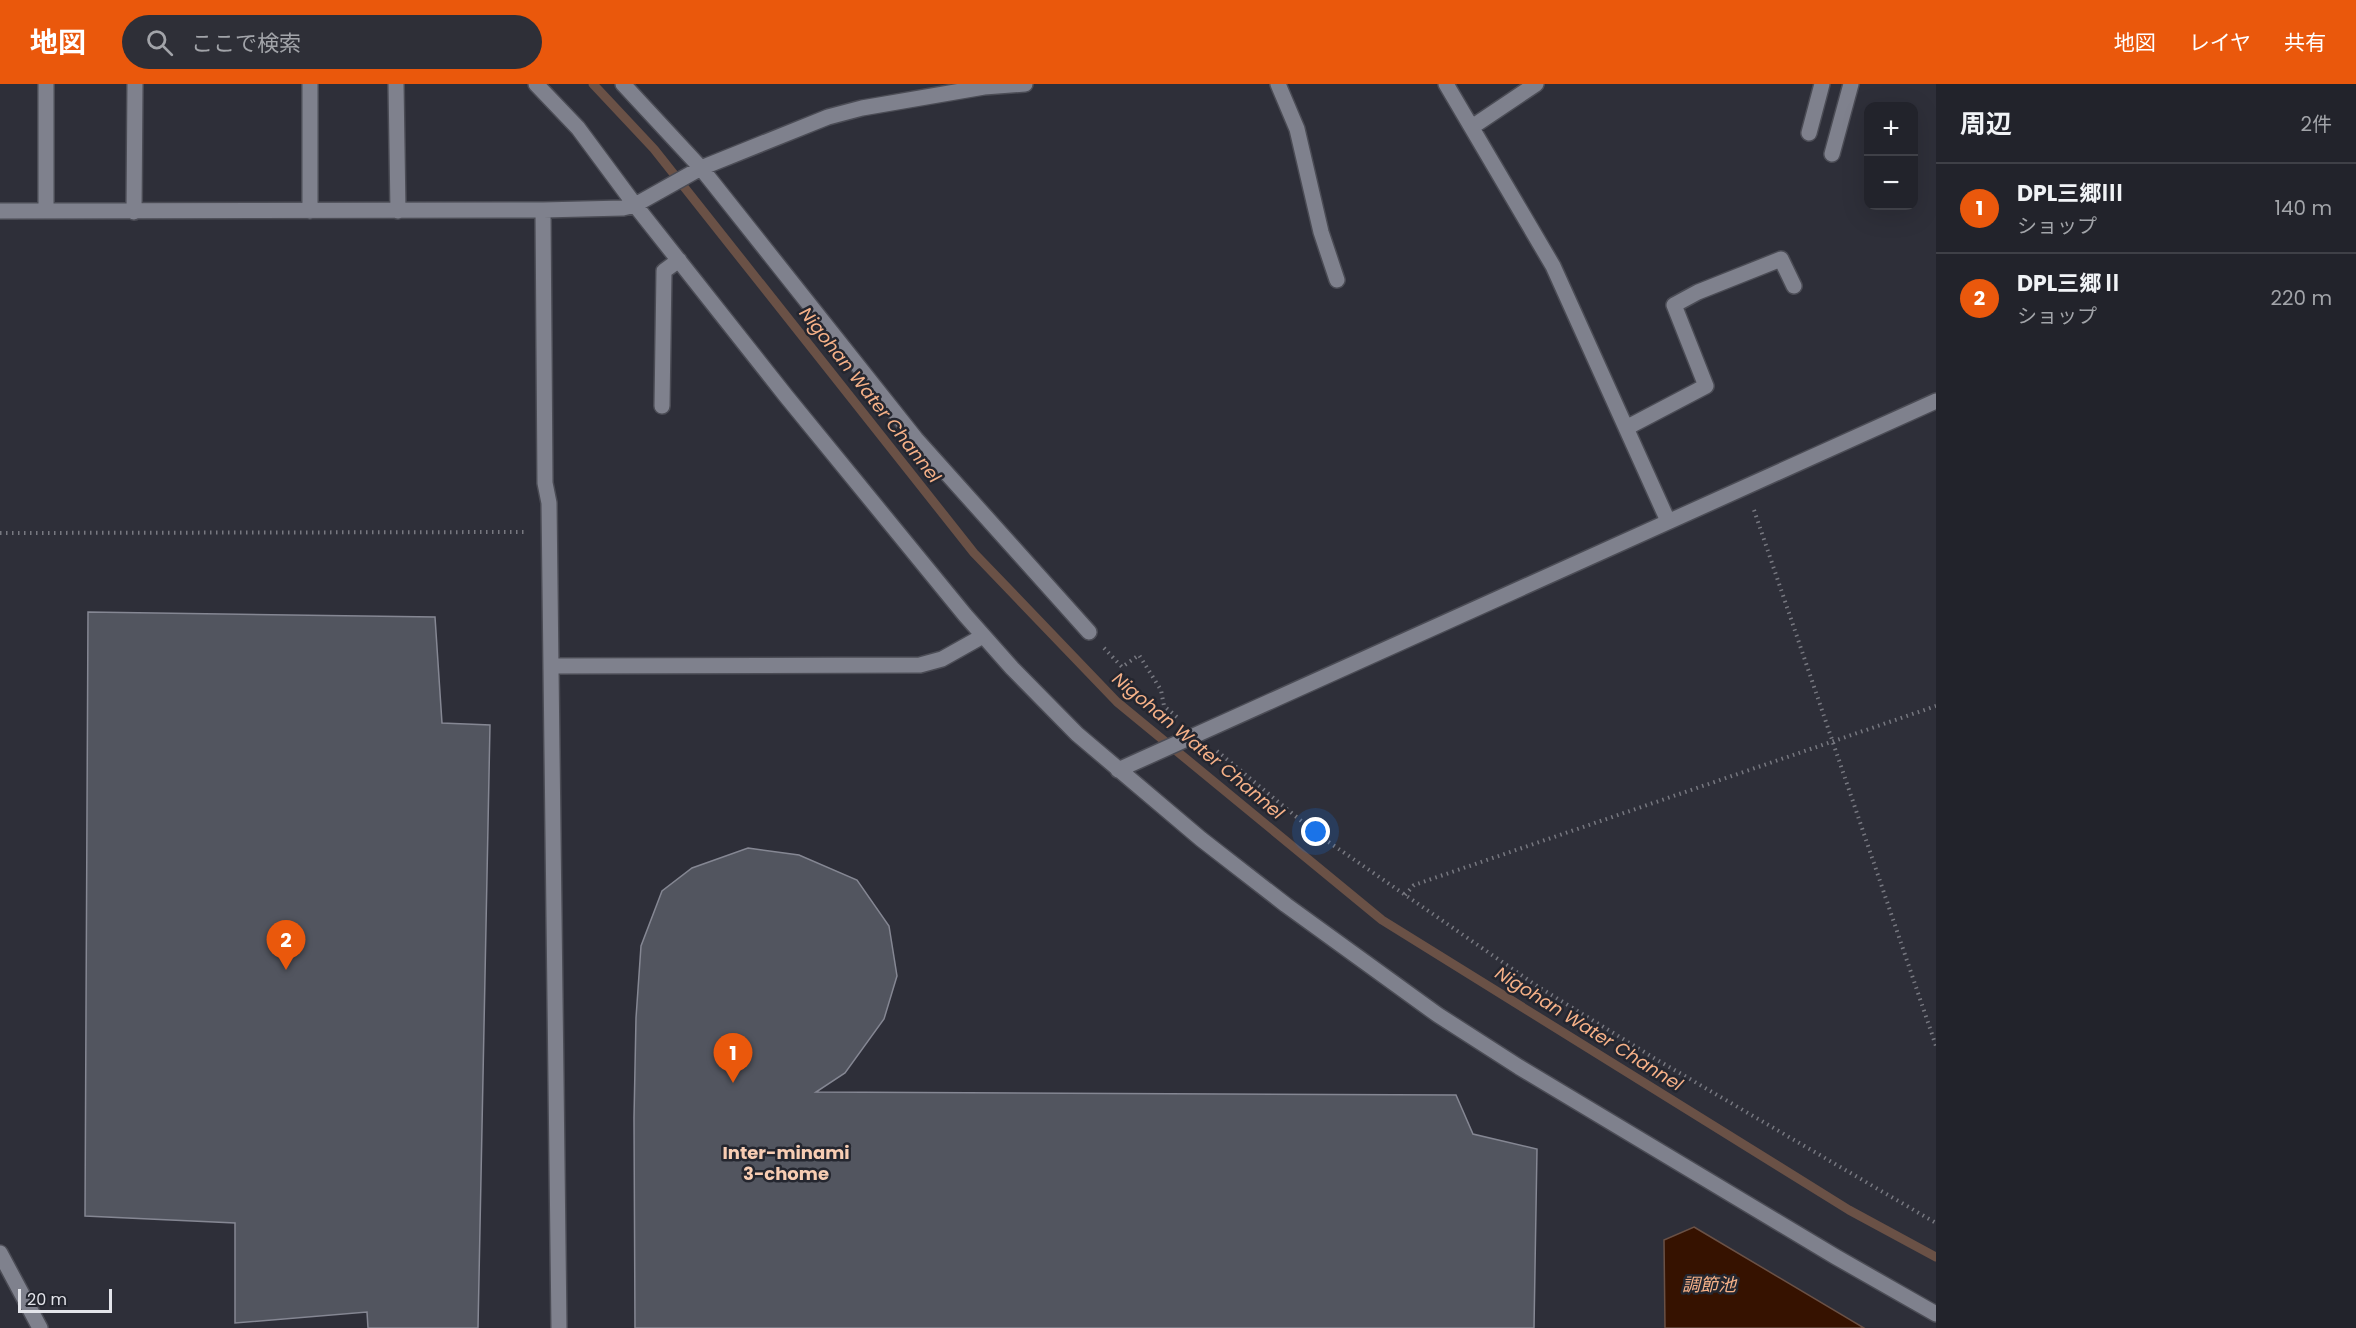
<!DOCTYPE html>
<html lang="ja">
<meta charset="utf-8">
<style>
body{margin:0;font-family:Poppins,"Noto Sans JP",sans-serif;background:#2e2f37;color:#f1f3f6}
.controls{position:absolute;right:18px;top:18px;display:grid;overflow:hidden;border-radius:12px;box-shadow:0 6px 24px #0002}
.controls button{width:54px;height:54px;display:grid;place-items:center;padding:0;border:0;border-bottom:2px solid #3f4047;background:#22232b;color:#f1f3f6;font:30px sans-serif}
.scale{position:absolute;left:18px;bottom:15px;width:94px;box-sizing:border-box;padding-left:6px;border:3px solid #e3e4ea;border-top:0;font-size:16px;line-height:21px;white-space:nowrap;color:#e3e4ea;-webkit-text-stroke:4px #24262f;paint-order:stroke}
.you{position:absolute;left:1316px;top:748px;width:21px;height:21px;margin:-15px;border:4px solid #fff;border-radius:50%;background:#1a73e8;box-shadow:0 0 0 9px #1a73e833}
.badge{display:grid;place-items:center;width:39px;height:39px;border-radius:50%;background:#ea580c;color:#fff;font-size:20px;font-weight:700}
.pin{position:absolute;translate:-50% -50px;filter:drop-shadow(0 2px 3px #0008)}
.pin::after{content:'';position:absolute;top:32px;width:21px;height:18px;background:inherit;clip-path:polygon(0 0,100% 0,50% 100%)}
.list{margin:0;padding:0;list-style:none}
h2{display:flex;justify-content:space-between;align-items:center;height:78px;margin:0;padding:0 24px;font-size:26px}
h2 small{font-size:20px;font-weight:400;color:#a2a4a9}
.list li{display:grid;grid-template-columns:39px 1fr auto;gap:18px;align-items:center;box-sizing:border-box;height:90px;padding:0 24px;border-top:2px solid #3f4047}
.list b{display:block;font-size:22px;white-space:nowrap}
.list p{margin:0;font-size:20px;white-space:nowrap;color:#a2a4a9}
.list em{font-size:20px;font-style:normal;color:#a2a4a9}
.icon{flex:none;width:33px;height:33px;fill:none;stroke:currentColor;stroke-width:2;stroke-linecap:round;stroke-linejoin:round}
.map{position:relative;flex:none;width:1936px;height:1244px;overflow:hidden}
header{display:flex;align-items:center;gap:36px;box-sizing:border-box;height:84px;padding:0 30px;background:#ea580c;color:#fff}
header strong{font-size:28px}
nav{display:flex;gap:33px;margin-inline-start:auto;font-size:21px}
.search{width:420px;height:54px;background:#2e2f37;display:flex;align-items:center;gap:15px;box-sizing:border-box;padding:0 21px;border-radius:33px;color:#a2a4a9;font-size:22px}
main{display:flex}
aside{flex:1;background:#22232b}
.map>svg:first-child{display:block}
.water{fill:#361200;stroke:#6a5146;stroke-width:1.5}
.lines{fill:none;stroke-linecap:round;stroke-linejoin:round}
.stream{stroke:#6a5146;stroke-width:9}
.building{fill:#52555f;stroke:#858793;stroke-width:1.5}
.minor-casing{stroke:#4b4c55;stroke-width:18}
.path{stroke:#777880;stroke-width:4;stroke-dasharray:1.5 4.5;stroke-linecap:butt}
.minor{stroke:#7f818d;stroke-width:15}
.labels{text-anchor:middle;stroke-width:5;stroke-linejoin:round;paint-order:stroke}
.water-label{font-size:18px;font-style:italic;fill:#f6b188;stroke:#24262f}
.neighbourhood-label{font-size:18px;font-weight:bold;fill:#f8cdb3;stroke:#24262f}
</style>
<header>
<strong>地図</strong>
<div class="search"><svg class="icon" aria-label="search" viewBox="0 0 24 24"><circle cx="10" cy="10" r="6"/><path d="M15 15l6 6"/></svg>ここで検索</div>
<nav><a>地図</a><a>レイヤ</a><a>共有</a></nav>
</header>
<main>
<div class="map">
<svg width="1936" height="1244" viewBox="0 0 1936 1244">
<rect width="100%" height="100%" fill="#2e2f39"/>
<!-- water -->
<path class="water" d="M1694,1143l170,101h-199l-1,-88z"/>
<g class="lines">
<!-- stream -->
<path class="stream" d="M593,0l61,65 320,404 143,149 265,218 467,290 87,47"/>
</g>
<!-- building -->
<path class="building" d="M88,528l347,5 7,106 48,2 -12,603h-110l-1,-16 -132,11v-100l-150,-7z
M748,764l51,7 58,25 32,46 8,50 -13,43 -39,54 -29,19 640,3 17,39 64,15 -3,179h-899l-1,-210 2,-100 5,-72 21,-55 30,-23z"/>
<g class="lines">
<!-- minor casing -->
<g class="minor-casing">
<path id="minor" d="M310,0v127
M396,0l2,127
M536,0l42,44 57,77 151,191 179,219 47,53 65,66 124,105 85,66 152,110 81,52 317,190 100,57
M623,0l78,84 215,271 173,193
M1278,0l19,45 24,103 16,48
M1446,0l107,182 115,255
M1472,43l64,-43
M1809,49l13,-49
M1832,70l19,-70
M543,126l2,273 4,20 10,825
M0,127l543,-1 80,-2 12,-3 66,-37 127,-51 34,-9 122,-21 41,-3
M46,127v-127
M134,128l1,-128
M662,322l2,-135 15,-11
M1626,344l80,-42 -32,-81 24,-13 83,-33 13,27
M553,582l367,-1 22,-6 41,-23
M1118,686l818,-369
M0,1169l40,75"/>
</g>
<!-- path -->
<path class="path" d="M1754,426l182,536
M0,449l528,-1
M1104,564l18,19 17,-12 22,35 3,16 13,11
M1217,667l100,83 220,152 117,72 282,165
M1405,811l9,-10 522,-179"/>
<!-- minor -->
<use href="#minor" class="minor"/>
</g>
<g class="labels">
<!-- water labels -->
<g class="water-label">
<text transform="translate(870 311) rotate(52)" y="6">Nigohan Water Channel</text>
<text transform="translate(1198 662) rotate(40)" y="6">Nigohan Water Channel</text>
<text transform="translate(1589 945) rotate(32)" y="6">Nigohan Water Channel</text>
<text x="1709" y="1207">調節池</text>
</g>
<!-- neighbourhood labels -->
<g class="neighbourhood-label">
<text x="786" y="1075">Inter-minami<tspan x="786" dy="21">3-chome</tspan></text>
</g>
</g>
</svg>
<div class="controls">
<button>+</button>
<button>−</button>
</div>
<div class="scale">20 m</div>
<div class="you"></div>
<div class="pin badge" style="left:733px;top:999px">1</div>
<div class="pin badge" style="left:286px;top:886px">2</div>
</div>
<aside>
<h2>周辺<small>2件</small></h2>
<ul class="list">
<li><span class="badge">1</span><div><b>DPL三郷Ⅲ</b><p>ショップ</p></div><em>140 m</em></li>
<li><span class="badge">2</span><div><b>DPL三郷Ⅱ</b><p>ショップ</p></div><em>220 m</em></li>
</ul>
</aside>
</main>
